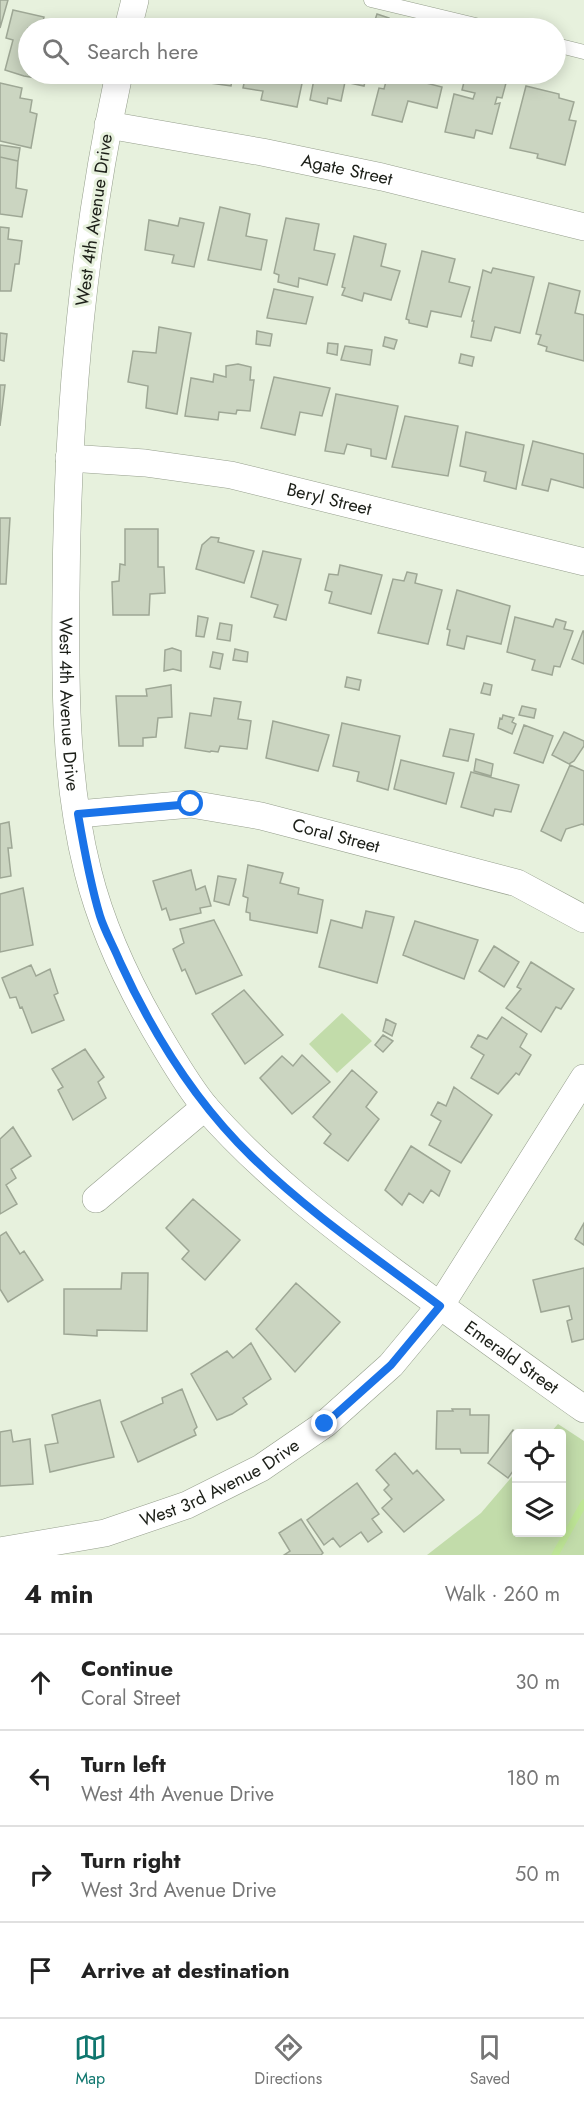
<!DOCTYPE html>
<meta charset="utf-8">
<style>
body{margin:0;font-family:Jost,sans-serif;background:#f2f2f2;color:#222}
.controls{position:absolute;right:18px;bottom:18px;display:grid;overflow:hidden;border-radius:6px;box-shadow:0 3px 15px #0003}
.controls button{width:54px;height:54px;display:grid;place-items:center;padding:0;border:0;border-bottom:2px solid #e0e0e0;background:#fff;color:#222;font:30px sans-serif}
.stop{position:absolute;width:18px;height:18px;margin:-14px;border:4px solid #1a73e8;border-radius:50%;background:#fff}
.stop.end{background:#1a73e8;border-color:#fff;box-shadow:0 2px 6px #0008}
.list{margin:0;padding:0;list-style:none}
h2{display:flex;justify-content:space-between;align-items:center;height:78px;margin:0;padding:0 24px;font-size:26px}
h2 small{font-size:20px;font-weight:400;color:#767676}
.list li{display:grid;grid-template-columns:39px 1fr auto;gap:18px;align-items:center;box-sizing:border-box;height:96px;padding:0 24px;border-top:2px solid #e0e0e0}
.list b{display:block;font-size:22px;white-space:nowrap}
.list p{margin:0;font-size:20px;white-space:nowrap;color:#767676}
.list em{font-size:20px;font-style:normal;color:#767676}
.icon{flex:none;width:33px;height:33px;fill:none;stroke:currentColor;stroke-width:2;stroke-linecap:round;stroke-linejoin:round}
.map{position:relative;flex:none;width:584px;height:1555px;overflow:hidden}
.search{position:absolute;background:#fff;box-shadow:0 3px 15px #0003;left:18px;right:18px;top:18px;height:66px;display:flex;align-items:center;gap:15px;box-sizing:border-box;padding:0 21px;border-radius:33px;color:#767676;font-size:22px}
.sheet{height:462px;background:#fff}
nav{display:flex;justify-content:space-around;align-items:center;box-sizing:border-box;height:84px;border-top:2px solid #e0e0e0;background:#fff;font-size:16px;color:#767676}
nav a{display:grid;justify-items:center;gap:3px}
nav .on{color:#0f766e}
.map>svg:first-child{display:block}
.green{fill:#c2dcaa}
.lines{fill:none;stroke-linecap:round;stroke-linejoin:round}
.stream{stroke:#bee596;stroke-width:7}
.building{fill:#cbd5c1;stroke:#9ea795;stroke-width:1.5}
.lane-casing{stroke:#969f8d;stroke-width:15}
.street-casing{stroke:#969f8d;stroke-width:28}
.lane{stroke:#fff;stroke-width:14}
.street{stroke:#fff;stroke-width:27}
.route{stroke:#1a73e8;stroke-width:8}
.labels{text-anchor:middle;stroke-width:6;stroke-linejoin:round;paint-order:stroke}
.street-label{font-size:18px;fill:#1c1f18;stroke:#e7f1dd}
</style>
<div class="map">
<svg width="584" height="1555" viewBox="0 0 584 1555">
<rect width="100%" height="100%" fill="#e7f1dd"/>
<!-- green -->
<path class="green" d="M342,1013l30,28 -35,32 -28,-29z
M558,1424l26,17v114h-157l54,-42 35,-41v60h46v-98l-12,-1z"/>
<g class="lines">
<!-- stream -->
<path class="stream" d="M555,1555l29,-52"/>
</g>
<!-- building -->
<path class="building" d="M0,0h8l-8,28z
M13,10l31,7 -2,9 10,2h-24v46h14l-1,5 -17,-3 -19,-6 8,-30 -7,-2z
M377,14l12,4 -3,10 -13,-2z
M327,20l23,5 -1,3h-24z
M182,74h51l-2,12 -35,-5 1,-5z
M246,74h58l-7,33 -36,-7 2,-9 -20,-3z
M315,74h52l-3,12 -19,-4 -4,19 -13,-3 -1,6 -17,-4z
M388,74h27l-1,6 28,7 -5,21 -29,-7 -6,21 -30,-7 7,-27 5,1z
M466,74l40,9 -4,15 -5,-1 -2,7 5,-1 -8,31 -16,-4 -2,8 -29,-6 9,-38 19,5 2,-6 -13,-3z
M0,83l22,5 -2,10 12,2 -2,12 7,2 -6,34 -31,-7z
M526,86l33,8v4l15,4 -5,18 7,1 -11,44 -28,-7 1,-4 -28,-6z
M0,145l20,3 -2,13 -18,-4z
M0,157l18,4 -2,27 11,2 -5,27 -22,-3z
M220,207l30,7 -4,22 21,4 -6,30 -53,-10z
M180,218l24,5 -10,44 -22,-4 2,-8 -29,-5 4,-30 29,6z
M286,218l33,6 -5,26 21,4 -8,31 -28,-7 -1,9 -20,-5 1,-7 -5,-2z
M0,227l9,1 -1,11 14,2 -3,23h-4l-4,27h-11z
M354,236l32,8 -5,22 19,5 -9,29 -27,-7 -2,8 -20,-6 3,-7 -3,-1z
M422,251l33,8 -6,23 21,5 -9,30 -30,-6 -4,16 -18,-4v-3l-3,-1z
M493,268l41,9 -14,56 -25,-6 -4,14 -20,-4 3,-16h-2l11,-51 8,3z
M549,283l31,8 -5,22 9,2v46l-38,-10 1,-4 -9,-3 3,-9 -5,-1z
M274,289l39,8 -7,27 -39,-6z
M159,327l32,6 -14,81 -31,-6 2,-22 -20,-4 5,-31 23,2z
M257,331l15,3 -2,12 -14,-2z
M0,333l7,1 -3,27 -4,-1z
M385,337l12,3 -3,9 -11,-3z
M328,343l10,1 -1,11 -10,-2z
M345,346l27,4 -2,15 -29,-5z
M461,354l13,3 -2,9 -13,-3z
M238,364l13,3 -1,13h4l-4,31 -13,-1 -1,4 -17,-2 -1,8 -33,-4 6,-38 22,4 1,-8 12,3v-11z
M274,377l56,11 -8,28 -22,-4 -5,23 -34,-7z
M0,385h5l-5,41z
M336,394l62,12 -12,53 -15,-3v-7l-24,-5 -3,10 -19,-3z
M405,416l53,10 -10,50 -56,-9z
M466,432l58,13 -8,44 -32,-8 2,-9 -26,-6z
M533,441l51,13v34l-33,-9 -3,12 -26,-6z
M0,518h10l-4,66h-6z
M125,529h33v38h6l1,26 -15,1 -1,21h-36l-1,-33 7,-1 1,-17 5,1z
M211,537l8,1 -1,4 36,9 -10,32 -48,-14 6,-24z
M263,551l38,8 -15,61 -12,-3 4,-12 -27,-8z
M340,565l42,10 -11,39 -42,-11 3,-11 -7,-2 4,-16 9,1z
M407,572l10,2 -2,9 27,7 -14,54 -50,-11 15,-54 11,2z
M457,590l53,16 -9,38 -34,-8 -3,13 -17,-4 3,-15 -3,-1z
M198,616l10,2 -4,19 -8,-1z
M515,617l38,10 3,-8 10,3 -2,7 9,2 -13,36 -6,-1 -2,9 -20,-5 3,-10 -28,-8z
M220,623l12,2 -2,16 -13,-2z
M583,631h1v33l-12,-5z
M172,648l9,3v20l-8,-2 -9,2 1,-21z
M235,649l13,3 -1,10 -14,-2z
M213,652l10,2 -3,15 -10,-2z
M347,677l14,3 -2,10 -14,-3z
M484,683l8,2 -2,10 -9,-2z
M171,685l1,32 -14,1 -2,19 -13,1v8h-24l-3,-50h31l-1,-7z
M214,698l27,4 -3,17 13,2 -4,28 -27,-3 -2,6 -7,-1 -1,1 -25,-4 5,-35 21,3z
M522,706l14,3 -2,9 -15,-3z
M503,715l11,3 -2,4 4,2 -4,10 -14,-6 2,-10 2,1z
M273,721l56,14 -11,36 -52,-13z
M342,723l58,13 -12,54 -31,-9 2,-9 -26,-6z
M524,725l29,11 -10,27 -29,-10z
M450,729l24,5 -6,27 -25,-5z
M564,732l20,9v5l-10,15 -5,3 -17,-9z
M476,759l17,5 -2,12 -17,-5z
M401,760l53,13 -8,31 -52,-15z
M570,765l14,6v54l-2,-1 -16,5 -5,12 -20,-10z
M471,772l48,13 -8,27 -16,-3 -2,7 -32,-9z
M9,822l3,26h-4l3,28 -11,2v-54z
M248,865l35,8 -3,10 19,5 -1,6 25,6 -6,33 -67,-13v-7l-4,-1 2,-14 -5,-2z
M191,870l5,20 9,-4 6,20 -11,2 1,5 -31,7 -4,-12 -4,2 -9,-29z
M218,876l18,3 -7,26 -15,-4z
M23,888l10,57 -33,7v-58z
M366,911l28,6 -17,66 -58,-16 12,-47 31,8z
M214,920l28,55 -46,19 -11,-25 -3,2 -9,-22 11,-6 -4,-14z
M415,921l63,19 -14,39 -61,-24z
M494,946l25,16 -15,25 -25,-16z
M531,962l43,27 -13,20 -5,-2 -15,25 -35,-24 15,-19 -4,-2z
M31,965l5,11 14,-7 8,24 -4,2 10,25 -32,13 -10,-26 -2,1 -4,-11 -6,1 -8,-20z
M244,990l39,45 -38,29 -33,-50z
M502,1017l25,17 -7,13 11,8 -12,20 -3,-2 -18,21 -27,-16 13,-23 -13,-8 7,-12 9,4z
M386,1019l10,5 -4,12 -9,-5z
M383,1035l10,6 -10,11 -8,-7z
M85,1049l19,28 -6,5 8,16 -33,22 -15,-30 5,-3 -11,-18z
M302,1055l28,27 -38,32 -32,-36 22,-22 11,10z
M352,1070l25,22 -11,15 13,12 -31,42 -24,-18 7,-9 -18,-17z
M454,1087l38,28 -31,48 -32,-18 12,-24 -10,-6 7,-13 8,4z
M13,1127l18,29 -20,13 5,9 -10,7 11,19 -17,10v-75z
M411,1146l39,25 -11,25 -8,-6 -8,13 -14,-10 -7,12 -17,-15z
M193,1199l47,41 -35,40 -23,-21 7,-8 -23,-23z
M584,1223v22l-9,-6z
M6,1232l14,22 4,-3 19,29 -35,22 -8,-13v-53z
M584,1268v71l-12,3 -5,-21 5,-2 -3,-13 -28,6 -8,-32z
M122,1273h26l-1,58 -50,-1v6l-33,-2v-45h57z
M296,1283l44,39 -45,50 -39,-43z
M251,1343l20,36 -28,19 4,6 -15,10 -15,6 -26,-46 36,-23 6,7z
M182,1389l15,38 -3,3 2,5 -58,27 -17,-40 42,-19 -1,-5z
M100,1400l14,57 -64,15 -5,-27 13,-2 -6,-28z
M452,1409h18v6h19l-1,38h-27l-1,-4h-24l1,-38h16z
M11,1430l2,12 17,-3 3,45 -33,2v-54z
M513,1430l5,4 -2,33 -8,11 -20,-15z
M395,1453l18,21 4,-4 27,30 -40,32 -22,-24 10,-9 -8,-9 5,-5 -13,-15z
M357,1483l22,31 -7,5 10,13 -14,10 -7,-10 -21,15 -7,-9 -9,7 -17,-25z
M301,1519l22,34 -2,2h-37l6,-4 -11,-18z"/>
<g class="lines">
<!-- lane casing -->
<g class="lane-casing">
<path id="lane" d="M371,0l117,28
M556,45l28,7"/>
</g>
<!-- street casing -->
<g class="street-casing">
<g id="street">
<path d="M128,28l7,-28"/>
<path id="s1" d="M119,74c-37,171 -52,344 -53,519 -1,93 -1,189 22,279 16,64 45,122 79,178 12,20 24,40 39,58 55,63 121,114 188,164 63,46 126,92 190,137"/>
<path id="s2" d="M108,125l154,27 120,25 202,50"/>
<path id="s3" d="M69,458l76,5 86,12 353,87"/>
<path id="s4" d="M78,814l113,-10 70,12 256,67 67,36"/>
<path d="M96,1199l109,-92"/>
<path id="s5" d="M0,1551l105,-18 82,-28 74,-37 64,-44 66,-59 49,-59 144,-228"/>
</g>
</g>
<!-- lane -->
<use href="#lane" class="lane"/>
<!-- street -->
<use href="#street" class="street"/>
</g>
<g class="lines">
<!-- route -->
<path class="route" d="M191,804l-113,10c6,35 12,69 22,102 5,16 14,31 20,46 33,72 74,139 132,195 57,56 124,101 188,149l-49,59 -66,59"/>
</g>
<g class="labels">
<!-- street labels -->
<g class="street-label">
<text dy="6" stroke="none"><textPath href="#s2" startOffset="243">Agate Street</textPath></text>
<text transform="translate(94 220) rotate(-82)" y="6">West 4th Avenue Drive</text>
<text dy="6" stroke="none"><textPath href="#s3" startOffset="264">Beryl Street</textPath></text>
<text dy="6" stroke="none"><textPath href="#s1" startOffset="634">West 4th Avenue Drive</textPath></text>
<text dy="6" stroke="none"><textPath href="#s4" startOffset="262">Coral Street</textPath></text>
<text dy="6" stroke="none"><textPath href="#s1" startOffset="1464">Emerald Street</textPath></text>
<text dy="6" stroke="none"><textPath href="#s5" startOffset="232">West 3rd Avenue Drive</textPath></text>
</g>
</g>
</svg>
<div class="controls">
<button><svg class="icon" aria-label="locate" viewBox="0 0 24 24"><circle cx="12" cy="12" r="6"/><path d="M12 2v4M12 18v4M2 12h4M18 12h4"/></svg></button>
<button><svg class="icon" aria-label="layers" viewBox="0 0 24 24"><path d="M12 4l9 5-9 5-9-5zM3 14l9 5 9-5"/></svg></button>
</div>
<div class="stop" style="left:191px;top:804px"></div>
<div class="stop end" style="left:325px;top:1424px"></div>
<div class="search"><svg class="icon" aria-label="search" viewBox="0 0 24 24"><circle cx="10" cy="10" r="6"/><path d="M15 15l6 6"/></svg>Search here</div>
</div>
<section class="sheet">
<h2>4 min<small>Walk · 260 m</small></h2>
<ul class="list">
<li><svg class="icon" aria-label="ahead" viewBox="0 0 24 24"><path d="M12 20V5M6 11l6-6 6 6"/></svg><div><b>Continue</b><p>Coral Street</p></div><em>30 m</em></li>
<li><svg class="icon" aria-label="left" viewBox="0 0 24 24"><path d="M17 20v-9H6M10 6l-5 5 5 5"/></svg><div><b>Turn left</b><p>West 4th Avenue Drive</p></div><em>180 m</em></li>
<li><svg class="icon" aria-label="right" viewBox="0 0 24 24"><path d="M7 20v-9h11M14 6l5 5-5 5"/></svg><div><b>Turn right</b><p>West 3rd Avenue Drive</p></div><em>50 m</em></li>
<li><svg class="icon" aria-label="arrive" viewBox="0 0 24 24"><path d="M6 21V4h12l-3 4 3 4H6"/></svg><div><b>Arrive at destination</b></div></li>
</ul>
</section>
<nav>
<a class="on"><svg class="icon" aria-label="map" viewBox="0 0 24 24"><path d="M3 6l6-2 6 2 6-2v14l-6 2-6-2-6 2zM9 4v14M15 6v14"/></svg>Map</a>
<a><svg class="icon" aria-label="directions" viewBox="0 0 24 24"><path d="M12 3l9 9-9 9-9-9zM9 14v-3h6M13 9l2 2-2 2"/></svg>Directions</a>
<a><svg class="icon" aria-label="saved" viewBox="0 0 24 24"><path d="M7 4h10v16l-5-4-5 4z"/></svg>Saved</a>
</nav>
